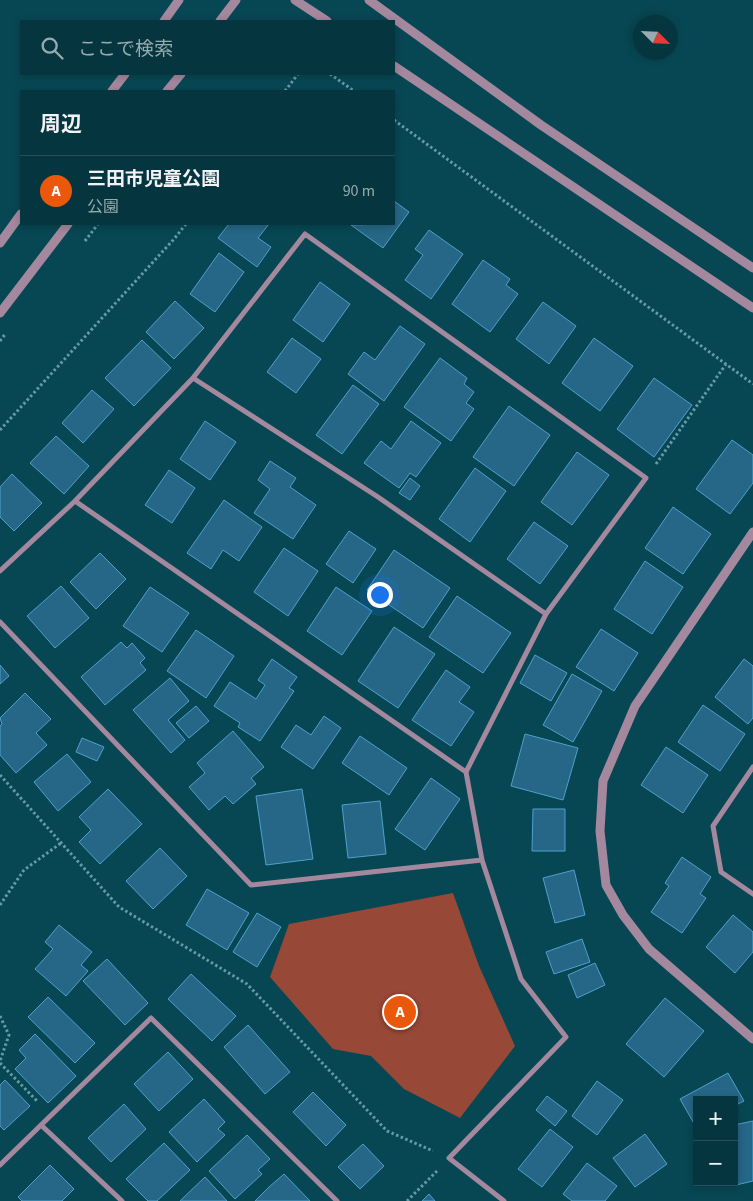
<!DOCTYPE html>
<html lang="ja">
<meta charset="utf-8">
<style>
body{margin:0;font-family:"Source Sans 3","Noto Sans JP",sans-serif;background:#0e3d45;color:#f1f3f6}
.controls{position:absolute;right:15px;bottom:15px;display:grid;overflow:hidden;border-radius:0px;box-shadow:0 2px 8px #0003}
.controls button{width:45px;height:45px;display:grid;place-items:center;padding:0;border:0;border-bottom:1px solid #265058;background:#05353e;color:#f1f3f6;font:25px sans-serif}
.compass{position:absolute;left:633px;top:15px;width:45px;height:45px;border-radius:50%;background:#05353e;box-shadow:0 2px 8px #0003;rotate:114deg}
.you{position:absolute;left:379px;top:594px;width:18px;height:18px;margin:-12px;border:4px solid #fff;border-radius:50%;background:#1a73e8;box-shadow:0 0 0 8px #1a73e833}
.badge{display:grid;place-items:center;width:32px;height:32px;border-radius:50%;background:#ea580c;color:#fff;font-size:16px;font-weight:700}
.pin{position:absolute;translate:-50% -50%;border:2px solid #fff;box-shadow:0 1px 5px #0006}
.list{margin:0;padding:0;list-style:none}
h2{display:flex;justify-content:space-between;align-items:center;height:65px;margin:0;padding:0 20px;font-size:21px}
h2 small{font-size:16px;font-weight:400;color:#97abb0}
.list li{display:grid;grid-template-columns:32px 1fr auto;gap:15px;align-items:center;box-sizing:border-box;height:70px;padding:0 20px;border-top:1px solid #265058}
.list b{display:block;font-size:19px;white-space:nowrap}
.list p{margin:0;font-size:16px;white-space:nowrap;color:#97abb0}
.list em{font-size:16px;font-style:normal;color:#97abb0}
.icon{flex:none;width:28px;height:28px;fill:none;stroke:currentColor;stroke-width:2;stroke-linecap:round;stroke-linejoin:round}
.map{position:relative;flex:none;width:753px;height:1201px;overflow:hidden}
.search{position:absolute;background:#05353e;box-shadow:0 2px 8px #0003;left:20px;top:20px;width:375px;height:55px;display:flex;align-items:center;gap:12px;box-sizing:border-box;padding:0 18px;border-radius:0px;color:#97abb0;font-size:19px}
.panel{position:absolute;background:#05353e;box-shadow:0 2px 8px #0003;left:20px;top:90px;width:375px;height:135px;border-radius:0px}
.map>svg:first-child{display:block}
.green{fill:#984836}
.building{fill:#266686;stroke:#4ea1cc}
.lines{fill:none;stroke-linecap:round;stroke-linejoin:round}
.path{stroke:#639ba7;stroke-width:3;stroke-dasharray:2.5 2.5;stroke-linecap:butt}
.minor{stroke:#a4889e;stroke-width:5}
.tertiary{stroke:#a4889e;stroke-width:9}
</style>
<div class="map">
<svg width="753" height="1201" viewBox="0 0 753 1201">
<rect width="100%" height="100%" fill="#074753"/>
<!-- green -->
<path class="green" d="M453,893l26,73 36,80 -55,72 -56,-29 -33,-33 -38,-7 -63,-72 19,-53z"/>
<!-- building -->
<path class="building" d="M394,201l15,11 -26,36 -32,-23 43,-1z
M229,224h40l-11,14 13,9 -14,20 -39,-29z
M429,230l34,24 -32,45 -26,-19 18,-25 -8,-6z
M219,253l25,19 -29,40 -25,-18z
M483,260l27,19 -4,6 12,9 -28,38 -38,-28z
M320,282l30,22 -27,38 -30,-22z
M175,301l29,27 -30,31 -28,-27z
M543,302l33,24 -27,38 -33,-25z
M400,326l25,18 -41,57 -36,-27 16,-22 11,8z
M292,338l29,21 -25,34 -29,-21z
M594,338l39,28 -33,45 -38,-28z
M142,340l29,28 -37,38 -29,-28z
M440,358l27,20 -3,6 10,8 -8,11 8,6 -23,32 -47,-34z
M654,378l38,27 -38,52 -37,-28z
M353,385l26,19 -37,50 -26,-19z
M92,390l22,19 -31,34 -21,-20z
M509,406l41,29 -36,51 -41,-29z
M205,421l31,21 -26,38 -30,-21z
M411,421l30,22 -25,34 -6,-4 -11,15 -35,-25 17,-22 10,8z
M56,436l33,30 -25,28 -34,-31z
M732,440l21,15v28l-23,31 -34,-25z
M577,452l32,23 -37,50 -31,-23z
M270,461l26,17 -6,9 26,18 -23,34 -39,-26 16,-24 -12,-9z
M475,468l31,23 -36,51 -31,-23z
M169,470l26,18 -23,35 -27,-18z
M12,474l30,29 -28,28 -14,-14v-30z
M410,478l10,8 -10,14 -11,-7z
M224,500l38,27 -23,34 -16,-11 -12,19 -24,-16z
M673,507l38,27 -28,40 -38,-26z
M534,522l34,24 -28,38 -33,-25z
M349,531l27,18 -23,34 -27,-19z
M284,548l34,23 -30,45 -34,-24z
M394,550l56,38 -27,40 -56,-38z
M100,553l26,26 -30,30 -26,-27z
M645,561l38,26 -31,47 -38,-25z
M61,586l28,32 -34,30 -28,-32z
M150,587l39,26 -27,39 -39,-26z
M336,587l36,24 -30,44 -35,-24z
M457,596l54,37 -28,40 -54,-36z
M394,627l41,27 -37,54 -40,-27z
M601,629l37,24 -24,38 -38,-24z
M196,630l38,26 -28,42 -39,-27z
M121,642l6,6 5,-5 13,15 -5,5 6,7 -41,35 -24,-28z
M535,655l32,18 -16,28 -31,-18z
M272,659l25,18 -8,11 5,3 -34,50 -22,-14 2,-4 -26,-17 16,-24 26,17 9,-14 -7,-5z
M744,659l9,7v52l-5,6 -33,-27z
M0,665l9,11 -9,8z
M446,670l24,17 -11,15 15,10 -23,34 -39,-26z
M572,674l30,17 -29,51 -30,-17z
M170,678l19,23 -21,19 17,20 -14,13 -38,-43z
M25,693l26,26 -15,14 11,12 -31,28 -16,-18v-29l2,-2 -2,-6z
M703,705l42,29 -25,37 -42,-29z
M196,706l13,15 -20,17 -13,-15z
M324,716l17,12 -28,41 -32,-22 15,-22 15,10z
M233,731l31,36 -13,11 5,6 -23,20 -8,-8 -16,14 -20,-23 16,-14 -8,-10z
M525,734l53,14 -15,52 -52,-14z
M360,736l47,32 -18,27 -47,-32z
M82,738l22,9 -7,14 -21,-9z
M666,747l42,28 -25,38 -42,-28z
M67,754l24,28 -33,29 -24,-29z
M431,778l29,21 -35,51 -30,-21z
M108,789l34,35 -42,40 -21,-22 12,-12 -12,-13z
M302,789l11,70 -47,6 -10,-69z
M380,801l6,53 -38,4 -6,-53z
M533,809h32v42h-33z
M160,848l27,28 -34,33 -27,-28z
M682,857l29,20 -11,17 6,4 -24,35 -31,-21 18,-26 -4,-3z
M574,870l11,45 -30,8 -12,-45z
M207,889l42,24 -22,37 -41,-25z
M257,913l24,14 -24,40 -24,-15z
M733,915l20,17v20l-18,21 -29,-26z
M59,925l33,27 -11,13 7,6 -22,25 -31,-27 18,-20 -8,-7z
M582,939l8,23 -36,12 -8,-22z
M107,959l41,44 -23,22 -42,-44z
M595,963l10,22 -28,13 -9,-23z
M191,974l45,42 -24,25 -44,-42z
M48,997l47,46 -20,20 -47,-46z
M665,998l39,33 -40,46 -38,-33z
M248,1025l42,47 -25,22 -41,-47z
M35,1034l41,42 -28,27 -33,-34 11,-11 -7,-8z
M168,1052l25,27 -34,32 -25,-27z
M728,1073l16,28 -10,5v-6h-37l-1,27 -16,-28z
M5,1080l25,26 -26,24 -4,-4v-41z
M597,1081l26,19 -26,35 -25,-19z
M313,1092l33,33 -20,21 -33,-34z
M547,1096l20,15 -12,15 -19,-16z
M204,1099l21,23 -7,7 7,6 -28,27 -28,-30z
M124,1104l22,25 -35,33 -23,-24z
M753,1121v60l-17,4 -2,-12v-48z
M550,1129l23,18 -31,40 -24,-18z
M645,1134l22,30 -32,23 -22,-29z
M247,1135l23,24 -12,11 4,4 -27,25 -26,-28z
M164,1143l26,27 -33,31h-9l-22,-22z
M363,1144l21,22 -24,23 -22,-22z
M587,1163l30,23 -12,15h-33l-9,-7z
M50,1165l24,24 -12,12h-40l-4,-4z
M284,1174l26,27h-55l14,-14z
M205,1177l22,24h-47z
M429,1194l6,7h-13z"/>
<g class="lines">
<!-- path -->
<path class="path" d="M330,74l24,17
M285,91l13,-17
M394,120l359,264
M85,241l13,-17
M0,341l6,-8
M0,430l174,-191 12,-15
M656,464l70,-100
M0,775l119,132 128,77 140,147 46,20
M0,905l24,-35 37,-27
M0,1016l9,19 -9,26
M0,1063l38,39
M407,1201l30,-30"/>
<!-- minor -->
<path class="minor" d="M193,378l185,119 168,117
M75,501l391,271
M0,571l75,-70 118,-123 112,-144 341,244 -100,136 -80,158 16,88 -231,25 -251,-263
M753,767l-40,59 8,46 32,22
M482,860l39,119 45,58 -117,121 55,43
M41,1125l81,76
M0,1165l151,-147 186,183"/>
<!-- tertiary -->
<path class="tertiary" d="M295,0l32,21
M369,0l172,125 212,143
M164,21l15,-21
M220,21l16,-21
M394,66l359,242
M112,91l13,-17
M167,91l14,-17
M0,243l21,-29
M0,313l68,-89
M753,532l-118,174 -32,75 -3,50 6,54 17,30 26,34 104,90"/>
</g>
</svg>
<div class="controls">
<button>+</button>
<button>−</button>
</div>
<svg class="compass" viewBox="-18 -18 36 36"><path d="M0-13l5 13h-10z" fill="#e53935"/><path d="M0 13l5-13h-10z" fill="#97abb0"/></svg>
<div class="you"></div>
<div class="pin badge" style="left:400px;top:1012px">A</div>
<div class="search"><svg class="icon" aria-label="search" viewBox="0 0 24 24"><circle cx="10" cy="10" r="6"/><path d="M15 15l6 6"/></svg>ここで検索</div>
<section class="panel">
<h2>周辺<small></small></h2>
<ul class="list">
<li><span class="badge">A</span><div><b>三田市児童公園</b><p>公園</p></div><em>90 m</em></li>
</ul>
</section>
</div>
